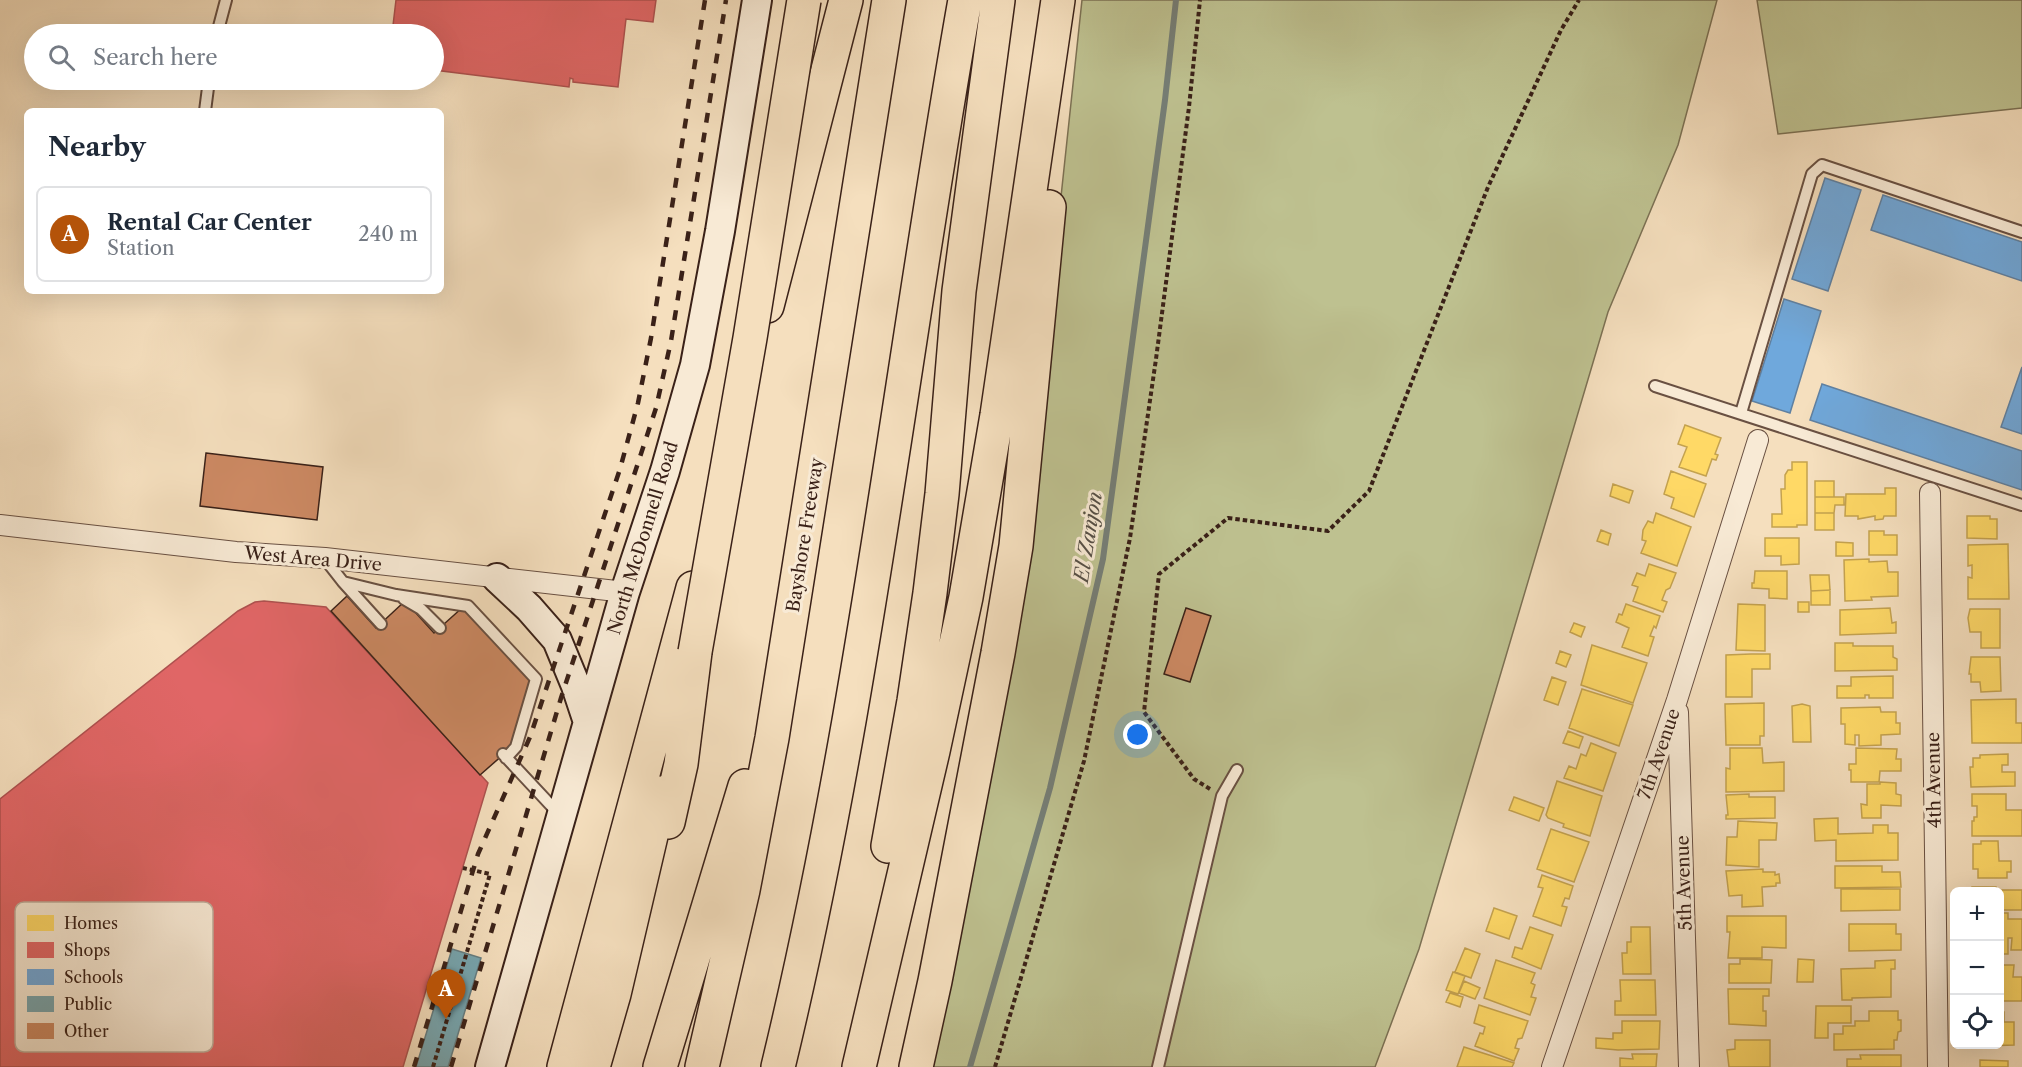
<!DOCTYPE html>
<meta charset="utf-8">
<style>
body{margin:0;font-family:"Libre Caslon Text",serif;background:#f2f2f3;color:#1f2937}
.controls{position:absolute;right:18px;bottom:18px;display:grid;overflow:hidden;border-radius:9px;box-shadow:0 6px 24px #0002}
.controls button{width:54px;height:54px;display:grid;place-items:center;padding:0;border:0;border-bottom:2px solid #e0e1e3;background:#fff;color:#1f2937;font:30px sans-serif}
.you{position:absolute;left:1138px;top:735px;width:21px;height:21px;margin:-15px;border:4px solid #fff;border-radius:50%;background:#1a73e8;box-shadow:0 0 0 9px #1a73e833}
.badge{display:grid;place-items:center;width:39px;height:39px;border-radius:50%;background:#b45309;color:#fff;font-size:20px;font-weight:700}
.pin{position:absolute;translate:-50% -50px;filter:drop-shadow(0 2px 3px #0008)}
.pin::after{content:'';position:absolute;top:32px;width:21px;height:18px;background:inherit;clip-path:polygon(0 0,100% 0,50% 100%)}
.list{margin:0;padding:0;list-style:none}
h2{display:flex;justify-content:space-between;align-items:center;height:78px;margin:0;padding:0 24px;font-size:26px}
h2 small{font-size:20px;font-weight:400;color:#747a83}
.list li{display:grid;grid-template-columns:39px 1fr auto;gap:18px;align-items:center;box-sizing:border-box;height:96px;margin:0 12px 12px;padding:0 12px;border:2px solid #e0e1e3;border-radius:9px}
.list b{display:block;font-size:22px;white-space:nowrap}
.list p{margin:0;font-size:20px;white-space:nowrap;color:#747a83}
.list em{font-size:20px;font-style:normal;color:#747a83}
.icon{flex:none;width:33px;height:33px;fill:none;stroke:currentColor;stroke-width:2;stroke-linecap:round;stroke-linejoin:round}
.map{position:relative;flex:none;width:2022px;height:1067px;overflow:hidden}
.search{position:absolute;background:#fff;box-shadow:0 6px 24px #0002;left:24px;top:24px;width:420px;height:66px;display:flex;align-items:center;gap:15px;box-sizing:border-box;padding:0 21px;border-radius:33px;color:#747a83;font-size:22px}
.panel{position:absolute;background:#fff;box-shadow:0 6px 24px #0002;left:24px;top:108px;width:420px;height:186px;border-radius:9px}
.map>svg:first-child{display:block}
.green{fill:#bec190;stroke:#7c7154;stroke-width:1.5}
.homes{fill:#ffd966;stroke:#c4a24f;stroke-width:1.5}
.shops{fill:#e06666;stroke:#ae514f;stroke-width:1.5}
.schools{fill:#6fa8dc;stroke:#5f80a1;stroke-width:1.5}
.public{fill:#76a5af;stroke:#647d82;stroke-width:1.5}
.lines{fill:none;stroke-linecap:round;stroke-linejoin:round}
.stream{stroke:#757e76;stroke-width:6}
.building{fill:#cc8963;stroke:#3a2118;stroke-width:1.5}
.lane-casing{stroke:#695042;stroke-width:14}
.street-casing{stroke:#695042;stroke-width:22}
.secondary-casing{stroke:#3a2118;stroke-width:32}
.highway-casing{stroke:#3a2118;stroke-width:36}
.path{stroke:#3a2118;stroke-width:4;stroke-dasharray:4.5 3;stroke-linecap:butt}
.lane{stroke:#f8ead5;stroke-width:10}
.street{stroke:#f8ead5;stroke-width:20}
.secondary{stroke:#f8ead5;stroke-width:28}
.highway{stroke:#f5dfbe;stroke-width:33}
.rail{stroke:#3a2118;stroke-width:4.5;stroke-dasharray:10 10;stroke-linecap:butt}
.highway-bridge-casing{stroke:#3a2118;stroke-width:36;stroke-linecap:butt}
.highway-bridge{stroke:#f5dfbe;stroke-width:33}
.labels{text-anchor:middle;stroke-width:6;stroke-linejoin:round;paint-order:stroke}
.street-label{font-size:18px;fill:#3a2118;stroke:#f8ead5}
.water-label{font-size:20px;font-style:italic;fill:#575047;stroke:#f8ead5}
.key{fill:#f8ead5;stroke:#bfae9c;stroke-width:1.5}
.key-label{font-size:16px;fill:#3a2118}
</style>
<div class="map">
<svg width="2022" height="1067" viewBox="0 0 2022 1067">
<rect width="100%" height="100%" fill="#f5dfbe"/>
<filter id="stains"><feTurbulence type="fractalNoise" baseFrequency=".00333" numOctaves="4"/><feColorMatrix values="0 0 0 0 .2 0 0 0 0 .09 0 0 0 0 .02 0 0 0 .5 -.17"/></filter>
<radialGradient id="worn" r=".72"><stop offset=".6" stop-color="#630" stop-opacity="0"/><stop offset="1" stop-color="#630" stop-opacity=".3"/></radialGradient>
<!-- green -->
<path class="green" d="M1082,0h635l-39,145 -70,167 -189,637 -44,118h-471l121,-533z
M1757,0h265v108l-244,26z"/>
<!-- homes -->
<path class="homes" d="M1685,425l36,13 -6,16 3,1 -2,5 -4,-1 -6,17 -27,-9 8,-20 -9,-3z
M1792,462h15v63h-10v2h-25v-13h10l-1,-25h4v-14l3,-5h4z
M1671,471l35,13 -12,33 -23,-9 3,-10 -10,-4z
M1815,481h19v16h-19z
M1613,484l20,7 -4,12 -19,-7z
M1885,488h11v28h-12l-1,3 -8,1v-4l-17,3v-3h-13l1,-22h39z
M1815,497h29v8h-9l-1,8h-19z
M1656,513l35,14 -14,39 -36,-13 5,-12 -4,-1 1,-10 5,-9 5,2z
M1815,513h19v17h-19z
M1967,516h23v3h7v20l-30,-1z
M1601,530l10,4 -3,11 -11,-4z
M1869,531h15v4h13v20h-28z
M1765,538h34v26l-18,1v-9h-16z
M1836,542l17,1v13h-17z
M2008,544l1,55h-41v-22l4,1v-13l-4,1v-21z
M1869,559v3l18,-1 1,11h10v24l-27,1 1,3 -27,1 -1,-41z
M1649,564l27,9 -6,15 -4,2 -4,10 5,2 -4,10 -30,-11 5,-14 -6,-2 5,-12 8,3z
M1755,571h32v28l-18,-1v-9l-17,-1v-5h2z
M1810,575h19l1,15 -19,1z
M1830,590v15h-19v-14z
M1798,602h11v10h-11z
M1626,604l34,12 -4,12 -2,-2 -4,10 4,1 -6,19 -26,-9 7,-19 -13,-6 3,-8 3,1z
M1738,604l27,1v46l-29,-1z
M1890,608l2,15 4,-1v11l-56,2v-25z
M1970,609h30v39h-19v-16h-11l-2,-14z
M1574,623l11,4 -4,10 -11,-5z
M1835,643h18v3h40v11l4,2v11l-62,1z
M1592,645l55,18 -14,40 -52,-18z
M1560,651l11,4 -5,12 -10,-4z
M1751,654h19v15h-18v28h-26v-42z
M1971,657h29l1,34 -20,1 -1,-10h-9v-8h-2z
M1893,676v22h-24v-3h-4v3h-28v-12h14v-9z
M1552,677l14,5 -8,23 -14,-5z
M1582,689l51,16 -14,41 -50,-18z
M2016,699v24h6v20h-50l-1,-43z
M1764,703v33h-4v9h-34l-1,-41z
M1802,704l8,2 1,36h-18l-1,-36z
M1880,707l1,5h15v11h4v11l-19,1v10l-22,1v-11h-4v10l-10,-1v-20h-4v-16z
M1568,731l15,6 -4,11 -16,-5z
M1591,743l25,10 -13,38 -39,-13 5,-12 7,3 5,-15 5,2z
M1730,748h32l1,15 21,-1v29l-58,1v-24l4,1z
M1856,748l41,1 -1,10h5v12h-21l-1,11h-28v-12h-2v-6h7z
M2008,754v11h-6v7h13v14l-44,1 -1,-20h3v-9h7v-3z
M1557,781l45,15 -12,40 -27,-9 1,-3 -16,-6 -2,-3z
M1880,782l16,1v11l5,1v11l-20,-1v13h-19l-1,-14 6,1v-21h13z
M1749,794v3h26v21l-49,1v-4h2l-2,-20z
M1972,794h34v16h16v26h-50v-15h2v-4h3v-11h-5z
M1514,797l30,11 -5,13 -30,-11z
M1838,818v16l35,-1v-8h15v8h10v27l-62,1v-21l-21,1 -1,-22z
M1738,821l39,2 -1,17h-17v27l-33,-2 1,-28h10z
M1551,829l38,13 -15,40 -37,-13z
M1981,841h17l1,20h12v11h-4v6h-29v-9h-5v-25h8z
M1835,866h47v6h18l1,15 -66,1z
M1763,869v3h12v3l4,-1 1,9h-4v3l-14,1 1,19 -21,1v-12l-13,1 -3,-25z
M1542,875l31,11 -4,13 -4,-1 -3,8 5,1 -6,19 -28,-10 10,-28 -5,-1z
M1972,887h24v3h26v20h-21l-1,-18h-28z
M1841,889h59v21l-59,1z
M1494,908l23,8 -8,23 -23,-8z
M2000,913h8v6h14v31h-11l1,-12h-4v16h-8z
M1727,916h59v32l-24,-1v11h-34l2,-26h-3z
M1849,924h47v10h5v16l-52,1z
M1530,927l23,8 -12,34 -29,-12 3,-10 7,2z
M1631,927h19l1,47h-28l-1,-21h5v-11h4z
M1465,948l15,6 -9,24 -16,-6z
M1740,959l32,1 -1,23h-42v-19h11z
M1798,959l16,1 -1,22h-16z
M1496,960l39,13 -4,10 4,2 -4,12 5,1 -6,17 -46,-17z
M1895,960v9h-4v28l-39,1v2h-10l-1,-31 34,-1v-7z
M2000,965h14l-1,12h9v24h-22z
M1453,972l12,4 -7,18 -12,-4z
M1620,980h35l1,35h-41v-14h6z
M1464,981l16,7 -5,11 -16,-6z
M1728,989h41v7h-6v15h3v15l-37,-2z
M1450,993l13,4 -3,10 -14,-5z
M1479,1005l49,16 -6,17 -4,1 -3,9 4,1 -5,12 -39,-15 5,-13 3,1 2,-7 -11,-4z
M1816,1006h35v17h-23v15h-13z
M1869,1011h29v9h3v11l-3,1 -1,8h-3v9l-60,1v-16h9v-8h12v-5h14z
M2000,1012h4v10h10v23l-31,1 17,-2z
M1622,1021h38l-1,28 -41,1 -22,-2v-10l17,1v-6h9z
M1735,1040h35v27h-41l-2,-17 8,-1z
M1464,1047l50,16 -2,4h-55z
M1632,1054h25l-1,13h-36v-9l13,1z
M1860,1055h41v12h-54v-8h14z
M1980,1060l28,1v6h-28z"/>
<!-- shops -->
<path class="shops" d="M396,0h260l-3,22 -27,-3 -8,68 -45,-5v-3l-3,-1 -1,9 -135,-17v-36h-42z
M264,601l62,6 162,176 -85,284h-403v-268l238,-188 17,-9z"/>
<!-- schools -->
<path class="schools" d="M1825,178l36,12 -33,101 -36,-12z
M1883,195l139,47v39l-151,-51z
M1784,299l37,12 -31,102 -38,-12z
M2022,367v67l-21,-7z
M1822,384l200,67v39l-212,-70z"/>
<!-- public -->
<path class="public" d="M452,949l29,9 -33,109h-32z"/>
<g class="lines">
<!-- stream -->
<path class="stream" d="M970,1067l80,-279 53,-229 62,-459 11,-100"/>
</g>
<!-- building -->
<path class="building" d="M206,453l117,14 -6,53 -117,-14z
M347,596l29,32 29,-27 29,32 29,-26 69,75 -19,64 -33,29 -149,-164z
M1186,608l25,8 -21,66 -26,-8z"/>
<g class="lines">
<!-- lane casing -->
<g class="lane-casing">
<path id="lane" d="M217,34l9,-34
M205,111l4,-31
M1655,386l367,119
M1741,413l71,-239 10,-9 200,67
M325,559l18,23 38,42
M343,582l53,13 72,11 68,73 -20,68 -10,11
M404,599l17,10 19,19
M503,754l56,60
M1158,1067l64,-271 15,-26"/>
</g>
<!-- street casing -->
<g class="street-casing">
<path id="street" d="M1930,493l8,574
M0,525l236,27 89,6 300,34
M1678,712l11,355
M1552,1067l125,-367 81,-260"/>
</g>
<!-- secondary casing -->
<g class="secondary-casing">
<path id="secondary" d="M497,578l32,30 28,32 19,46 12,36
M490,1067l135,-475 40,-121 30,-106 25,-134 37,-231"/>
</g>
<!-- highway casing -->
<g class="highway-casing">
<path id="highway" d="M767,306l79,-306
M668,822l13,-58 14,-112
M888,846l26,-145 16,-108 12,-99 17,-203 39,-291
M564,1067l129,-479
M593,1067l21,-73 47,-201
M660,1067l85,-281
M702,1067l41,-177 29,-152 117,-738
M778,1067c85,-351 124,-711 187,-1067
M859,1067l74,-316 33,-154 31,-182 61,-415
M916,1067l19,-86 63,-328 18,-107 33,-339"/>
</g>
<!-- path -->
<path class="path" d="M1210,789l-16,-10 -50,-67 15,-138 69,-56 100,13 41,-40 119,-304 73,-157 18,-30
M433,1067l57,-193 -27,-6
M995,1067l89,-306 46,-223 26,-179 33,-252 11,-107"/>
<!-- lane -->
<use href="#lane" class="lane"/>
<!-- street -->
<use href="#street" class="street"/>
<!-- secondary -->
<use href="#secondary" class="secondary"/>
<!-- highway -->
<use href="#highway" class="highway"/>
<!-- rail -->
<path class="rail" d="M414,1067l64,-213 52,-117 90,-268 18,-66 13,-65 54,-338
M451,1067l110,-369 95,-290 15,-67 55,-341"/>
<!-- highway-bridge casing -->
<g class="highway-bridge-casing">
<path id="highway-bridge" d="M695,652l55,-314 54,-338"/>
</g>
<!-- highway-bridge -->
<use href="#highway-bridge" class="highway-bridge"/>
</g>
<g class="labels">
<!-- street labels -->
<g class="street-label">
<text transform="translate(805 535) rotate(-81)" y="6">Bayshore Freeway</text>
<text transform="translate(643 538) rotate(-73)" y="6">North McDonnell Road</text>
<text transform="translate(313 559) rotate(5)" y="6">West Area Drive</text>
<text transform="translate(1659 754) rotate(-71)" y="6">7th Avenue</text>
<text transform="translate(1934 780) rotate(-91)" y="6">4th Avenue</text>
<text transform="translate(1684 883) rotate(-92)" y="6">5th Avenue</text>
</g>
<!-- water labels -->
<g class="water-label">
<text transform="translate(1088 537) rotate(-81)" y="7">El Zanjon</text>
</g>
</g>
<!-- legend -->
<rect x="15" y="902" width="198" height="150" rx="9" class="key"/>
<rect x="27" y="915" width="27" height="16" fill="#ffd966"/>
<rect x="27" y="942" width="27" height="16" fill="#e06666"/>
<rect x="27" y="969" width="27" height="16" fill="#6fa8dc"/>
<rect x="27" y="996" width="27" height="16" fill="#76a5af"/>
<rect x="27" y="1023" width="27" height="16" fill="#cc8963"/>
<g class="key-label">
<text x="64" y="929">Homes</text>
<text x="64" y="956">Shops</text>
<text x="64" y="983">Schools</text>
<text x="64" y="1010">Public</text>
<text x="64" y="1037">Other</text>
</g>
<rect width="100%" height="100%" filter="url(#stains)"/>
<rect width="100%" height="100%" fill="url(#worn)"/>
</svg>
<div class="controls">
<button>+</button>
<button>−</button>
<button><svg class="icon" aria-label="locate" viewBox="0 0 24 24"><circle cx="12" cy="12" r="6"/><path d="M12 2v4M12 18v4M2 12h4M18 12h4"/></svg></button>
</div>
<div class="you"></div>
<div class="pin badge" style="left:446px;top:1019px">A</div>
<div class="search"><svg class="icon" aria-label="search" viewBox="0 0 24 24"><circle cx="10" cy="10" r="6"/><path d="M15 15l6 6"/></svg>Search here</div>
<section class="panel">
<h2>Nearby<small></small></h2>
<ul class="list">
<li><span class="badge">A</span><div><b>Rental Car Center</b><p>Station</p></div><em>240 m</em></li>
</ul>
</section>
</div>
